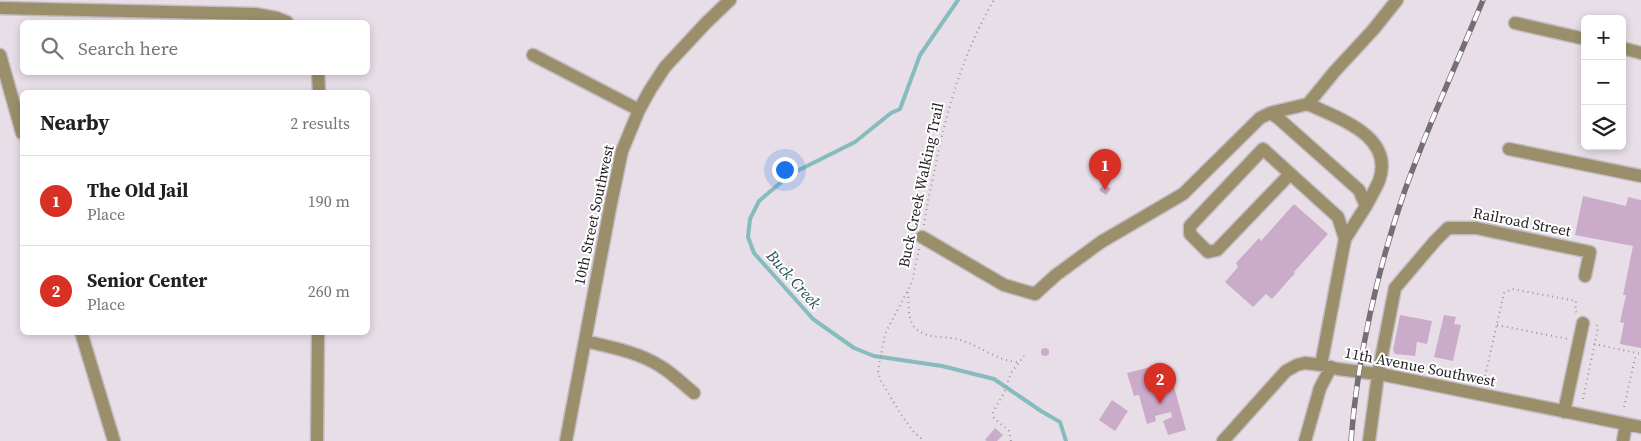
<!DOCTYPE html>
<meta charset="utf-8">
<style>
body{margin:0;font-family:"Source Serif 4",serif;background:#f2f2f2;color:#202124}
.controls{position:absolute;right:15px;top:15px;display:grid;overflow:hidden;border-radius:8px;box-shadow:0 2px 8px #0003}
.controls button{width:45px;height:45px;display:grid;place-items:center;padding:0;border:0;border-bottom:1px solid #e0e0e0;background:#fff;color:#202124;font:25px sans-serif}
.you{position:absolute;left:784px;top:169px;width:18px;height:18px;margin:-12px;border:4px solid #fff;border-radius:50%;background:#1a73e8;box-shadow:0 0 0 8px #1a73e833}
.badge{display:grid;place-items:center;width:32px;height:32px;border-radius:50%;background:#d93025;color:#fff;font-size:16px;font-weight:700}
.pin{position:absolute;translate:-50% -41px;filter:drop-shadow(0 1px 2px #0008)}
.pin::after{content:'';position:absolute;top:26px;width:18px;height:15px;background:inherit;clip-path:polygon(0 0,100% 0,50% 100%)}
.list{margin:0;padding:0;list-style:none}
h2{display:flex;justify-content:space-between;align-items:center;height:65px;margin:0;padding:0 20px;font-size:21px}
h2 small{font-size:16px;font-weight:400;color:#757577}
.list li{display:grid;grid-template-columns:32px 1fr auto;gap:15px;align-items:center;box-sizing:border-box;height:90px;padding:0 20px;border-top:1px solid #e0e0e0}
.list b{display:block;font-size:19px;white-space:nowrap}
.list p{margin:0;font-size:16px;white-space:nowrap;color:#757577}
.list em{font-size:16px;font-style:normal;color:#757577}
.icon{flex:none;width:28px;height:28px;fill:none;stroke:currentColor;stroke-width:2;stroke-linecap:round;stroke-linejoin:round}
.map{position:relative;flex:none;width:1641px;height:441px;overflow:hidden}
.search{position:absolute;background:#fff;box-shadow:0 2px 8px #0003;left:20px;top:20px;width:350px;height:55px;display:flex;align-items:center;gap:12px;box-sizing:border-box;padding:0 18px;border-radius:8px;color:#757577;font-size:19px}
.panel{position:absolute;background:#fff;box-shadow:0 2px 8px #0003;left:20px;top:90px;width:350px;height:245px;border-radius:8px}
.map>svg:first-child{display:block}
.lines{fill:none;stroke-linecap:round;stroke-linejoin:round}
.stream{stroke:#86bcbd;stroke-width:4}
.building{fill:#caabca}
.minor-casing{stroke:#c4bcc3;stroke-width:15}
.path{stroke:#9c959b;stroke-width:2;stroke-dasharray:1 4;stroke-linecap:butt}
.minor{stroke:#9b8f6b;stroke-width:12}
.rail-casing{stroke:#746f74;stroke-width:5.5}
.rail{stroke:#fff;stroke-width:4;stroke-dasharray:11;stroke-linecap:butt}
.labels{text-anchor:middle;stroke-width:4;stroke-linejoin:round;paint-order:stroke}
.street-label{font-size:15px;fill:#221f21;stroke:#fff}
.water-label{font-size:16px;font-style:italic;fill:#1d4d4e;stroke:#fff}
</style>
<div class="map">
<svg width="1641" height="441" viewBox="0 0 1641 441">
<rect width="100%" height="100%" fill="#e7dee7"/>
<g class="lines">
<!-- stream -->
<path class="stream" d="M958,0l-38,55 -20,54 -9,4 -36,29 -64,32 -32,27 -9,18 -2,18 6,16 59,66 41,29 20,8 68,10 52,13 47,32 19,11 6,19"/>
</g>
<!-- building -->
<path class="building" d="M1104,184l7,5 -5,6 -7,-5z
M1583,196l43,10 2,-9 13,3v148l-21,-4 4,-21 -4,-1 6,-27h-3l10,-49 -58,-11z
M1294,204l34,30 -34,38 1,1 -23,26 -6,-5 -13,13 -28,-25 13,-15 -2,-4 23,-25 2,3z
M1400,315l32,6 -5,23 -10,-2 -2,14 -20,-2 -2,-4z
M1444,315l12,2 -2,7 7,1 -8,36 -19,-4z
M1041 352a4 4 0 1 1 8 0a4 4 0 1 1-8 0Z
M1162,364l4,13 5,-1 15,54 -18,5 -5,-14 9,-4 -1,-5 -16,4 1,5 -9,3 -8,-29 -5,1 -7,-23z
M1112,400l16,11 -13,20 -16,-11z
M995,428l8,7 -6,6h-10l-2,-1z"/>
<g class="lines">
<!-- minor casing -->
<g class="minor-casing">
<path id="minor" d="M0,8l255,6 22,4 10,4
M1515,23l70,16
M1622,48l19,5
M0,55l22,78
M533,55l106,55
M318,72l1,20
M1308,104c31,15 87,32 71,77 -4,9 -9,17 -13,25
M1270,113l38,-9 27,-33 38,-41 24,-30
M1509,149l132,27
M1290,174l-73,76 -9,2 -18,-18v-8l73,-77 75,68 7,22 -24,126
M922,237l82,48 31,9 21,-19 45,-33 82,-48 77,-76 10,-5 8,5 81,72 7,16 -21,33
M81,332l33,109
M585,341c25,6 53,11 75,25 12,7 23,18 34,27
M1564,412l19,-89
M317,441l1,-109
M566,441l44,-233 12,-57 17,-41 11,-20 15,-23 41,-44 24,-23
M1223,441l63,-70 11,-6 8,-2 16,2 17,4 47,6 256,52
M1305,441l15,-53 11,-21
M1369,441l9,-66 17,-87 40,-47 13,-13h28l114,24 -5,24
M1623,441l3,-17"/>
</g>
<!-- path -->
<path class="path" d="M924,225c3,-23 9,-45 13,-67 12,-56 28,-109 57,-158
M919,249l-7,33 -5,10 -22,42 -7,37 3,10 21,35 11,15 11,10
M908,292c1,11 -1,29 8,37 12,10 27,7 41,10 21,5 39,22 61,23
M1497,325l71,14
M1594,344l47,10
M1484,381l20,-88 8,-4 64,12 -1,10 2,1
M1583,399l15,-71 -3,-6
M1624,407l12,-53
M1011,441l-2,-10 -15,-13 -1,-6 11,-19 7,-20 13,-17"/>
<!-- minor -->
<use href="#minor" class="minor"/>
<!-- rail casing -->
<g class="rail-casing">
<path id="rail" d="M1351,441c6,-82 27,-174 54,-251 23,-65 52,-127 78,-190"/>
</g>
<!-- rail -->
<use href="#rail" class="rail"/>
</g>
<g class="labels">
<!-- street labels -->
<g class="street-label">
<text transform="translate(921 185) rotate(-78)" y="5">Buck Creek Walking Trail</text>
<text transform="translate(594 215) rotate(-78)" y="5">10th Street Southwest</text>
<text transform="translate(1522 222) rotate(11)" y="5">Railroad Street</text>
<text transform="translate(1420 367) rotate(11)" y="5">11th Avenue Southwest</text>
</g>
<!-- water labels -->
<g class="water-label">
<text transform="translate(794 279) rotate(48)" y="6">Buck Creek</text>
</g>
</g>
</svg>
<div class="controls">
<button>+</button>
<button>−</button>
<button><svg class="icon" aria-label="layers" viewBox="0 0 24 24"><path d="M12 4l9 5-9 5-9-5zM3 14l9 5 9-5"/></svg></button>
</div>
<div class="you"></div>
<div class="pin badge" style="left:1105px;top:190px">1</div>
<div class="pin badge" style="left:1160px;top:404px">2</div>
<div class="search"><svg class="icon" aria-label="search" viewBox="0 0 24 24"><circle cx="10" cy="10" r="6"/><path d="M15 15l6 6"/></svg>Search here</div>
<section class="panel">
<h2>Nearby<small>2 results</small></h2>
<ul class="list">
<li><span class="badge">1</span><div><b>The Old Jail</b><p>Place</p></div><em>190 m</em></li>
<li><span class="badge">2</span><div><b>Senior Center</b><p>Place</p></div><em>260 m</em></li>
</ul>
</section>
</div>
